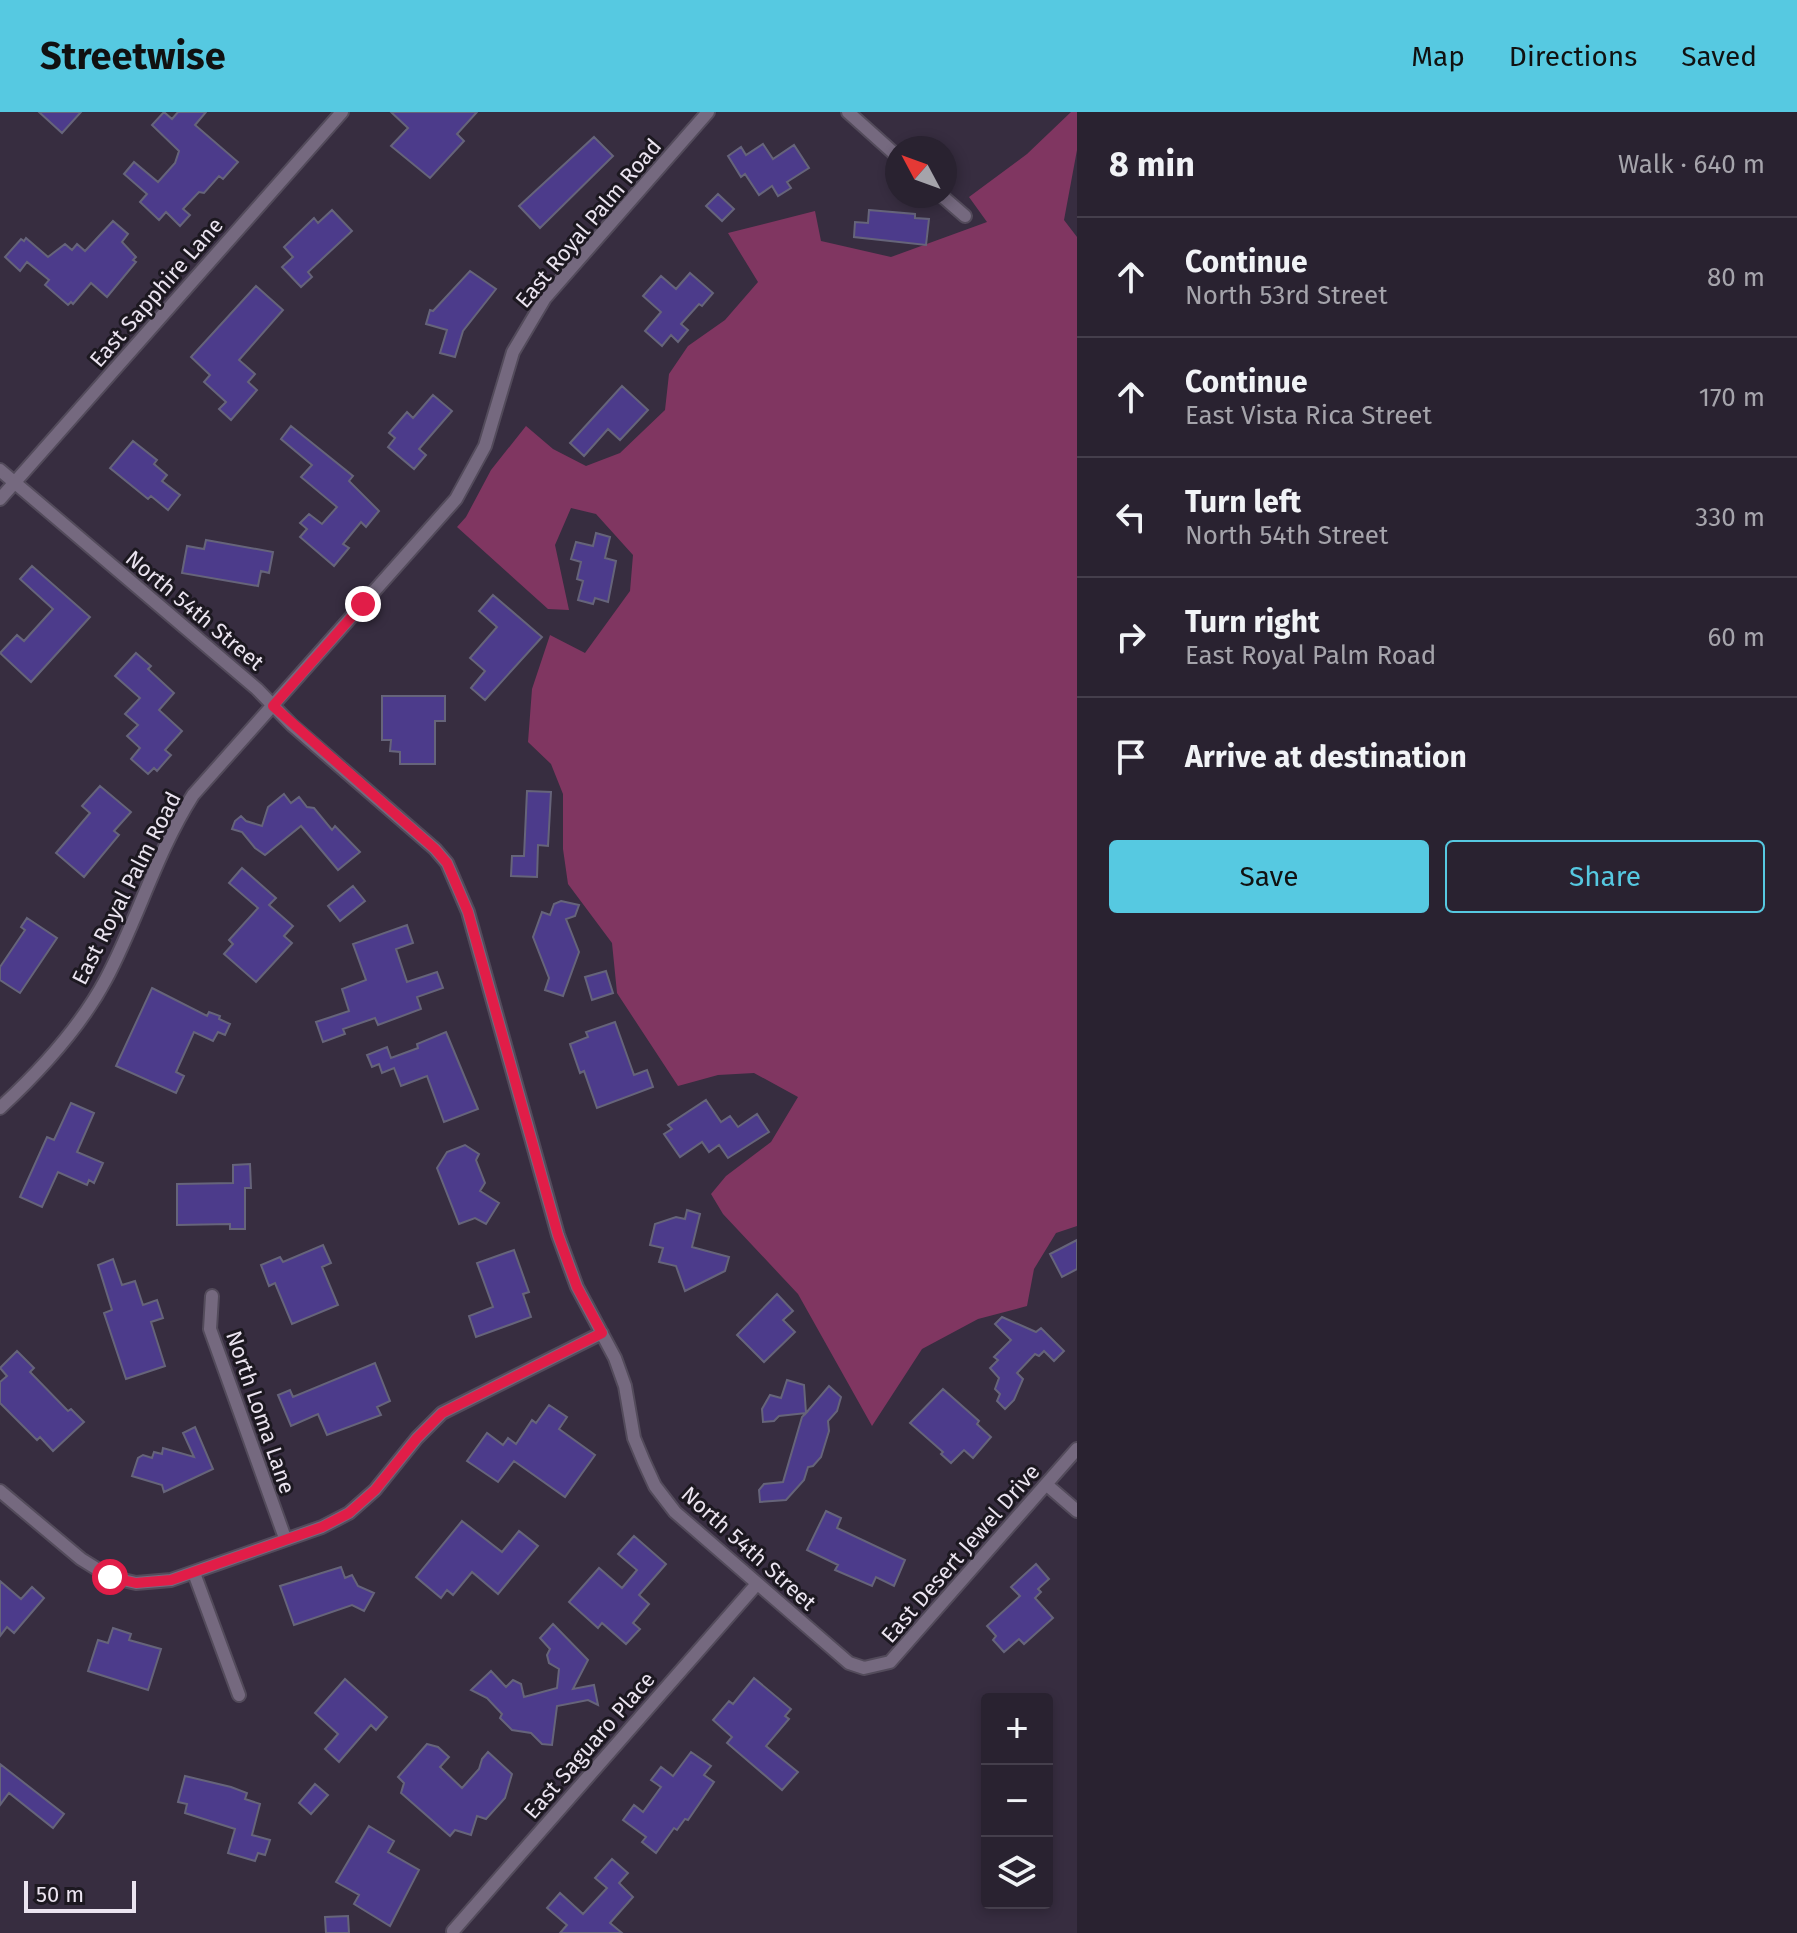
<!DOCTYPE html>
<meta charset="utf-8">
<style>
body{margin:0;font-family:"Fira Sans",sans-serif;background:#312a38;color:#f1f3f6}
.controls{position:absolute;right:24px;bottom:24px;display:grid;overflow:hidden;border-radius:8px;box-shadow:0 4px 12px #0003}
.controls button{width:72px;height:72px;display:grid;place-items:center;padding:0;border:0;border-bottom:2px solid #453f4c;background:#292230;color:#f1f3f6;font:40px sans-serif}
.compass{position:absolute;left:885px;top:24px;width:72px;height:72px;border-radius:50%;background:#292230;box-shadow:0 4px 12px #0003;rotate:311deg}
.scale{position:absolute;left:24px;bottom:20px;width:112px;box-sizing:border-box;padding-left:8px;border:4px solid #ebe4f0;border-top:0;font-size:22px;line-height:28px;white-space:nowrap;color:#ebe4f0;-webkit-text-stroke:6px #1c1820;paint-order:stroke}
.stop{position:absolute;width:24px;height:24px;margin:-18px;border:6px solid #e11d48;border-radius:50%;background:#fff}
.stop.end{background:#e11d48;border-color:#fff;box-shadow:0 2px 8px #0008}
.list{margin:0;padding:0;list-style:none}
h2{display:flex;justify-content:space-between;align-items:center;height:104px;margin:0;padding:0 32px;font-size:34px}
h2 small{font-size:26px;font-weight:400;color:#a5a4ab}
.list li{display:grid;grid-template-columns:52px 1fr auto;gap:24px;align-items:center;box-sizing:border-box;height:120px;padding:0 32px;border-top:2px solid #453f4c}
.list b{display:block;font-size:30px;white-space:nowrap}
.list p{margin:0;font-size:26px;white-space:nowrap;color:#a5a4ab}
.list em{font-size:26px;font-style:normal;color:#a5a4ab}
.actions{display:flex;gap:16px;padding:24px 32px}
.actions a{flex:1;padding:18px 0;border:2px solid #56c9e1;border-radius:8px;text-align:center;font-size:28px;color:#56c9e1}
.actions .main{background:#56c9e1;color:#111}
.icon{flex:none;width:44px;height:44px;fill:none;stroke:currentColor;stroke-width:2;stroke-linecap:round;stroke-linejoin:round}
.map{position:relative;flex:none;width:1077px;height:1821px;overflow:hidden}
header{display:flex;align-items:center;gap:48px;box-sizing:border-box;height:112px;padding:0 40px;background:#56c9e1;color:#111}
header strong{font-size:38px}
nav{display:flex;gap:44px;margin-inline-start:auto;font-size:28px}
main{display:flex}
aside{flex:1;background:#292230}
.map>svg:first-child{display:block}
.green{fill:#803661}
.building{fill:#4c3b8b;stroke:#66647a;stroke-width:2}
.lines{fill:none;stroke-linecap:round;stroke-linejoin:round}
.street-casing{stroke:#534b5b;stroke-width:16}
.street{stroke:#75697f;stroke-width:12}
.route{stroke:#e11d48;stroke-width:10}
.labels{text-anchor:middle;stroke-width:6;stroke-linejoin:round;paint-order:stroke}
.street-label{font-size:22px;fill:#ebe4f0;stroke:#1c1820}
</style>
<header>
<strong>Streetwise</strong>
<nav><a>Map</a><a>Directions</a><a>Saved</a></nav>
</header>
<main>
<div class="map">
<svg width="1077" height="1821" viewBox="0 0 1077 1821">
<rect width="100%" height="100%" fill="#372d40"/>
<!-- green -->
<path class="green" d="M1071,0h6v38l-13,70 13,17v989l-21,7 -22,36 -7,37 -49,13 -56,30 -50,77 -74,-132 -75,-80 -12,-20 15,-18 45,-34 27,-45 -44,-24 -36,2 -40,11 -61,-93 -5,-50 -44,-59 -5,-35v-55l-12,-30 -23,-22 4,-53 18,-54 35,18 45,-62 3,-36 -37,-41 -25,-6 -16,37 14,65 -21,-1 -91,-82 9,-10 25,-47 35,-44 27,23 33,17 34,-13 45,-43 4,-36 19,-28 37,-26 33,-38 -30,-49 87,-22 6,30 70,16 96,-35 -18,-25 58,-43z"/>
<!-- building -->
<path class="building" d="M39,0h42l-19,21z
M164,0l8,7 6,-7h28l-11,13 43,37 -15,17 -4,-3 -15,17 -5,-1 -16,17 7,6 -10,11 -14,-14 -7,8 -19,-18 7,-8 -23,-20 10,-12 24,20 17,-19 4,-12 -27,-26z
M391,0h86l-20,22 7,7 -34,37 -39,-32 17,-18z
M594,25l19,19 -73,72 -21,-22z
M763,32l10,15 21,-14 15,23 -22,14 4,6 -13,8 -6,-10 -13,9 -14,-21 -4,3 -13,-21 13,-9 5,8z
M718,82l16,15 -12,12 -16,-15z
M332,98l20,21 -44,41 4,5 -11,10 -19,-20 11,-10 -9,-10 30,-29 4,5z
M869,98l46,4v4l14,1 -3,26 -72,-8 1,-15 13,1z
M113,109l15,13 -6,8 14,15 -3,3 3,2 -29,35 -16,-14 -18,21 -2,-2 -3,3 -23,-20 4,-5 -22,-18 -7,9 -15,-14 16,-18 3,2 2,-3 22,19 17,-13 7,6 5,-6 8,7z
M470,159l26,18 -33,42 -8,26 -15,-4 7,-23 -21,-6 4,-14 3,1z
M690,161l23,20 -11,13 -3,-2 -18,20 7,6 -10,12 -7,-7 -9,11 -17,-15 16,-19 -18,-16 18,-20 15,13z
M256,174l27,24 -44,50 16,14 -7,8 9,8 -26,30 -12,-11 7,-7 -22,-20 6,-7 -19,-18z
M622,274l26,24 -28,30 -12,-11 -24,27 -14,-13z
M433,283l19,16 -33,38 7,6 -12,14 -26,-22 7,-9 -6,-5 18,-21 6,6z
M291,314l62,50 -4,5 30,30 -13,16 -5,-5 -18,22 6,4 -15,18 -34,-29 7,-8 -7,-6 9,-9 13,10 15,-17 -36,-30 11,-12 -31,-26z
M133,329l24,19 -3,4 13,11 -5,6 18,14 -12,15 -17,-14 -3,3 -38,-31z
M596,421l14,4 -5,21 11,3 -8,41 -13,-4 -2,6 -15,-4 5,-19 -6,-2 4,-17 -10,-3 5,-17 17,4z
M206,428l67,12 -4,21 -8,-2 -3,15 -76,-13 5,-27 17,3z
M32,454l58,51 -59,65 -31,-29 17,-18 7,6 29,-32 -33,-30z
M493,483l49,42 -57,63 -14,-12 14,-17 -15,-13 27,-31 -18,-16z
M136,541l15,13 -3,3 26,24 -15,17 23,21 -17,19 6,5 -14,16 -3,-3 -6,6 -17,-15 9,-11 -13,-12 11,-11 -13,-11 15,-16 -25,-22z
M382,584h63v25h-10v43h-35v-12l-10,-1 1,-11h-9z
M100,674l31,26 -17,19 5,4 -35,42 -28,-24 34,-40 -8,-7z
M527,679l24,1 -3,54 -10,-1 -1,32 -26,-1 1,-20h12z
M284,682l7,9 8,-6 8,10 7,1 18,22 3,-4 25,26 -22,18 -37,-44 -36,29 -10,-7 -13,-16 -10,-3 3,-8 6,-5 5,5 16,5 6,-19z
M242,756l34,30 -7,7 24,21 -9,10 8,7 -36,39 -32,-28 9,-10 -4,-4 29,-32 -29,-25z
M353,774l12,15 -25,20 -12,-15z
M561,789l18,4 -4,11 -9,3 13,33 -16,44 -18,-6 4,-12 -16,-41 9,-25 8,3 4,-11z
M27,806l30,20 -37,55 -20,-13v-13l25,-37 -4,-3z
M407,813l6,18 -17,6 11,33 30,-10 6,16 -26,9 4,12 -43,16 -3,-7 -32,11 2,5 -22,8 -7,-20 33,-11 -7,-22 24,-9 -13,-36z
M606,859l7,22 -21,7 -7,-23z
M152,876l55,28 2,-4 11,4 -1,3 11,5 -5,11 -7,-3 -5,9 -19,-9 -18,40 8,4 -8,17 -60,-27z
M615,910l19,53 13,-5 6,17 -56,21 -13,-37 -4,2 -10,-29 18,-7 -2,-5z
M446,920l32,77 -34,13 -17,-46 -26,10 -7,-18 -12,5 -3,-9 -7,3 -5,-12 20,-8 4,11 27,-10 -1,-4z
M706,988l15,22 9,-6 8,11 19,-13 12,18 -41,26 -9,-13 -10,7 -7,-10 -22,15 -16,-23 8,-5 -4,-4z
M71,991l23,10 -17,39 26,11 -9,20 -5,-3 -2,5 -29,-13 -16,35 -22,-10 27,-60 7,3z
M465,1033l14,9 -3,6 9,23 -5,8 19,12 -13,21 -11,-6 -16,6 -22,-56 10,-16z
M250,1052l1,24h-6v41h-15v-5l-53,1v-41l56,-1v-18z
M687,1098l13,4 -8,33 37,10 -4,14 -40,20 -9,-25 -17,-4 4,-14 -13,-3 5,-21 21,-7 9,2z
M1077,1128v29l-15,8 -12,-23z
M323,1133l8,18 -9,4 16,38 -46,19 -17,-41 -6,3 -8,-21 19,-8 3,5z
M514,1138l15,42 -6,2 8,23 -55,20 -7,-21 24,-9 -16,-44z
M113,1147l9,26 13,-4 8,24 14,-5 6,18 -12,4 14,44 -39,13 -22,-66 8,-3 -14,-45z
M777,1182l16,17 -10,9 12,12 -31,30 -27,-27z
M1002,1205l34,15 5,-4 23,23 -10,10 -10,-10 -5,5 -4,-2 -18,19 6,6 -9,21 -9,9 -8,-8 3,-7 -5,-5 4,-11 -9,-10 8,-8 -4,-3 17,-17 -16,-16z
M17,1239l17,17 -4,4 38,39 3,-2 13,13 -31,29 -13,-14 -3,3 -37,-37v-21l7,-6 -7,-8z
M375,1251l15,38 -13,6 4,8 -54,20 -9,-21 -27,12 -13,-31 12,-5 3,7z
M787,1268l17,5 2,28 23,-27 12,11 -4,14 -9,10 1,10 -8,26 -8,9 -5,1 -4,13 -18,20 -26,2 -1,-12 5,-6 19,-2 19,-65 4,-4 -27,3 -5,5 -11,1 -1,-13 8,-14 11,3z
M943,1277l36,32 -2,3 14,13 -18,21 -9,-8 -13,13 -10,-9 2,-2 -33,-29z
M549,1293l18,12 -8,12 36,26 -30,42 -51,-36 -16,21 -31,-21 20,-28 16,12 5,-7 8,6 16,-24 4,3z
M195,1315l18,42 -49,23 -2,-7 -30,-9 6,-18 5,-3 9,3 2,-6 8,2 1,-6 31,9 -11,-24z
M826,1399l15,7 -4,10 68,32 -11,26 -18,-9 -4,9 -37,-16 3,-5 -31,-15z
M462,1409l40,31 17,-21 19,15 -40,48 -26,-22 -19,23 -6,-5 -6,8 -25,-21z
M634,1424l32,28 -27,31 10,9 -16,19 7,6 -14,15 -24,-21 -4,5 -29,-26 30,-34 23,20 15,-18 -19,-16z
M1036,1452l13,15 -11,10 3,3 -6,6 18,20 -29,26 -5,-5 -15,13 -11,-12 3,-4 -9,-10 33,-30 -9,-9z
M341,1455l4,11 7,-3 6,11 16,7 -10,18 -12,-6 -58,20 -14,-39z
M0,1469l21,18 11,-12 12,11 -30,35 -7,-6 -7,9z
M553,1512l35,36 -15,29 21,-4 4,20 -10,-5 -31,6 -5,39 -10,-1 -11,-11 -19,-3 -12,-12 2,-4 -15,-16 -16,-8 20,-19 15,16 7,-7 8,4 3,13 33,-9 2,-19 -10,-6 -2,-8 3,-6 -10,-11z
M113,1516l18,6 -2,6 32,9 -13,41 -60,-19 10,-31 10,3z
M754,1566l37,31 -6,7 4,3 -23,27 32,26 -16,18 -55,-47 5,-6 -19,-17 16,-19 4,3z
M345,1567l42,38 -11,13 -5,-5 -32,37 -14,-13 13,-15 -23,-21z
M427,1632l11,3 11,10 -9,10 22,21 17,-19 3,-10 6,-7 24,22 -7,24 -19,21 -9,-3 -6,19 -16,-5 -5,6 -49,-43 3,-10 -6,-6z
M691,1640l20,14 -7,9 10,7 -26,38 -3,-1 -8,11 -3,-2 -18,25 -14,-11 4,-5 -23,-17 11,-15 9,7 18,-25 -10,-7 10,-13 12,9z
M0,1652l64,50 -11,14 -44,-35 -9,12z
M185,1664l46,11 16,6 -2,6 15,5 -8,31 18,5 -5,15 -7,-2 -3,8 -27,-8 7,-24 -50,-16 2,-9 -9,-2z
M315,1672l13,11 -17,19 -12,-11z
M369,1714l25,15 -6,11 31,18 -29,56 -36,-22 5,-9 -23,-13z
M612,1747l16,14 -9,10 14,14 -23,26 12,10h-62l7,-8 -20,-17 13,-15 23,21 24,-26 -12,-10z
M348,1804l1,17h-23l-1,-16z"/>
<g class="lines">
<!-- street casing -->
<g class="street-casing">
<path id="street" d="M848,0l49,44
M942,84l23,20
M0,358l257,219 35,36 143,124 12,14 21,49 90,323 19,52 38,71 10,28 9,52 10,24 11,24 20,26 174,151 15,5 26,-6 187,-213
M0,387l342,-387
M0,996c40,-37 80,-80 106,-129 32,-60 50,-126 87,-184l263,-296 29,-53 28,-94 32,-54 163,-186
M212,1184l-2,33 75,209
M1047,1373l30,26
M0,1379l81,68 29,18 26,6 35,-3 151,-53 27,-14 26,-23 42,-52 25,-25 160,-80
M194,1461l45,122
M453,1819l303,-346"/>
</g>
<!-- street -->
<use href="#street" class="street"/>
</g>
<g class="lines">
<!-- route -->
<path class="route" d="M110,1465l26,6 35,-3 151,-53 27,-14 26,-23 42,-52 25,-25 160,-80 -25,-46 -19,-52 -90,-323 -21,-49 -12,-14 -162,-143 90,-102"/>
</g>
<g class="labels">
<!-- street labels -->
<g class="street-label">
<text transform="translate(588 111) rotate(-50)" y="8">East Royal Palm Road</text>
<text transform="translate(156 180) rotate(-49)" y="8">East Sapphire Lane</text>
<text transform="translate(195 498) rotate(40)" y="8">North 54th Street</text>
<text transform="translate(126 776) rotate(-63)" y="8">East Royal Palm Road</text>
<text transform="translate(261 1300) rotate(71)" y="8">North Loma Lane</text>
<text transform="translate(749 1436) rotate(42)" y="8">North 54th Street</text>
<text transform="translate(960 1441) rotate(-49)" y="8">East Desert Jewel Drive</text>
<text transform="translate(589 1633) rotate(-49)" y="8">East Saguaro Place</text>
</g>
</g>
</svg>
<div class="controls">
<button>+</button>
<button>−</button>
<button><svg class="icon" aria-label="layers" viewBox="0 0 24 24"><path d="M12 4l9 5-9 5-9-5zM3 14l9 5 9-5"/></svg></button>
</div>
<svg class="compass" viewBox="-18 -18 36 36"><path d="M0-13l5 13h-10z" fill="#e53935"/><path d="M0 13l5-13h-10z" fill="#a5a4ab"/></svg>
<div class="scale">50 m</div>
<div class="stop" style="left:110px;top:1465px"></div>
<div class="stop end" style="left:363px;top:492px"></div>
</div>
<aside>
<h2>8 min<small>Walk · 640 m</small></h2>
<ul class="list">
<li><svg class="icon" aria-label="ahead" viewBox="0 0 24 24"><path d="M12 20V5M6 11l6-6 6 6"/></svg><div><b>Continue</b><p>North 53rd Street</p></div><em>80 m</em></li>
<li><svg class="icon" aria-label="ahead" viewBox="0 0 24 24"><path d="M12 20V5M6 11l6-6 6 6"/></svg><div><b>Continue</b><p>East Vista Rica Street</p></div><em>170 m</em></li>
<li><svg class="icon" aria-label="left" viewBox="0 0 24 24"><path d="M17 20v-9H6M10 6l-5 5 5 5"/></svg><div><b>Turn left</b><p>North 54th Street</p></div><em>330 m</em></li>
<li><svg class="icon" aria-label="right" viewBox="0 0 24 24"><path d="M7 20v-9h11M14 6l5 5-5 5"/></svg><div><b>Turn right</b><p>East Royal Palm Road</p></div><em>60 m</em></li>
<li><svg class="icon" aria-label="arrive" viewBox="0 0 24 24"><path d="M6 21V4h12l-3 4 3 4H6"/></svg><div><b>Arrive at destination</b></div></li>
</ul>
<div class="actions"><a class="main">Save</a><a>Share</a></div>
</aside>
</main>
